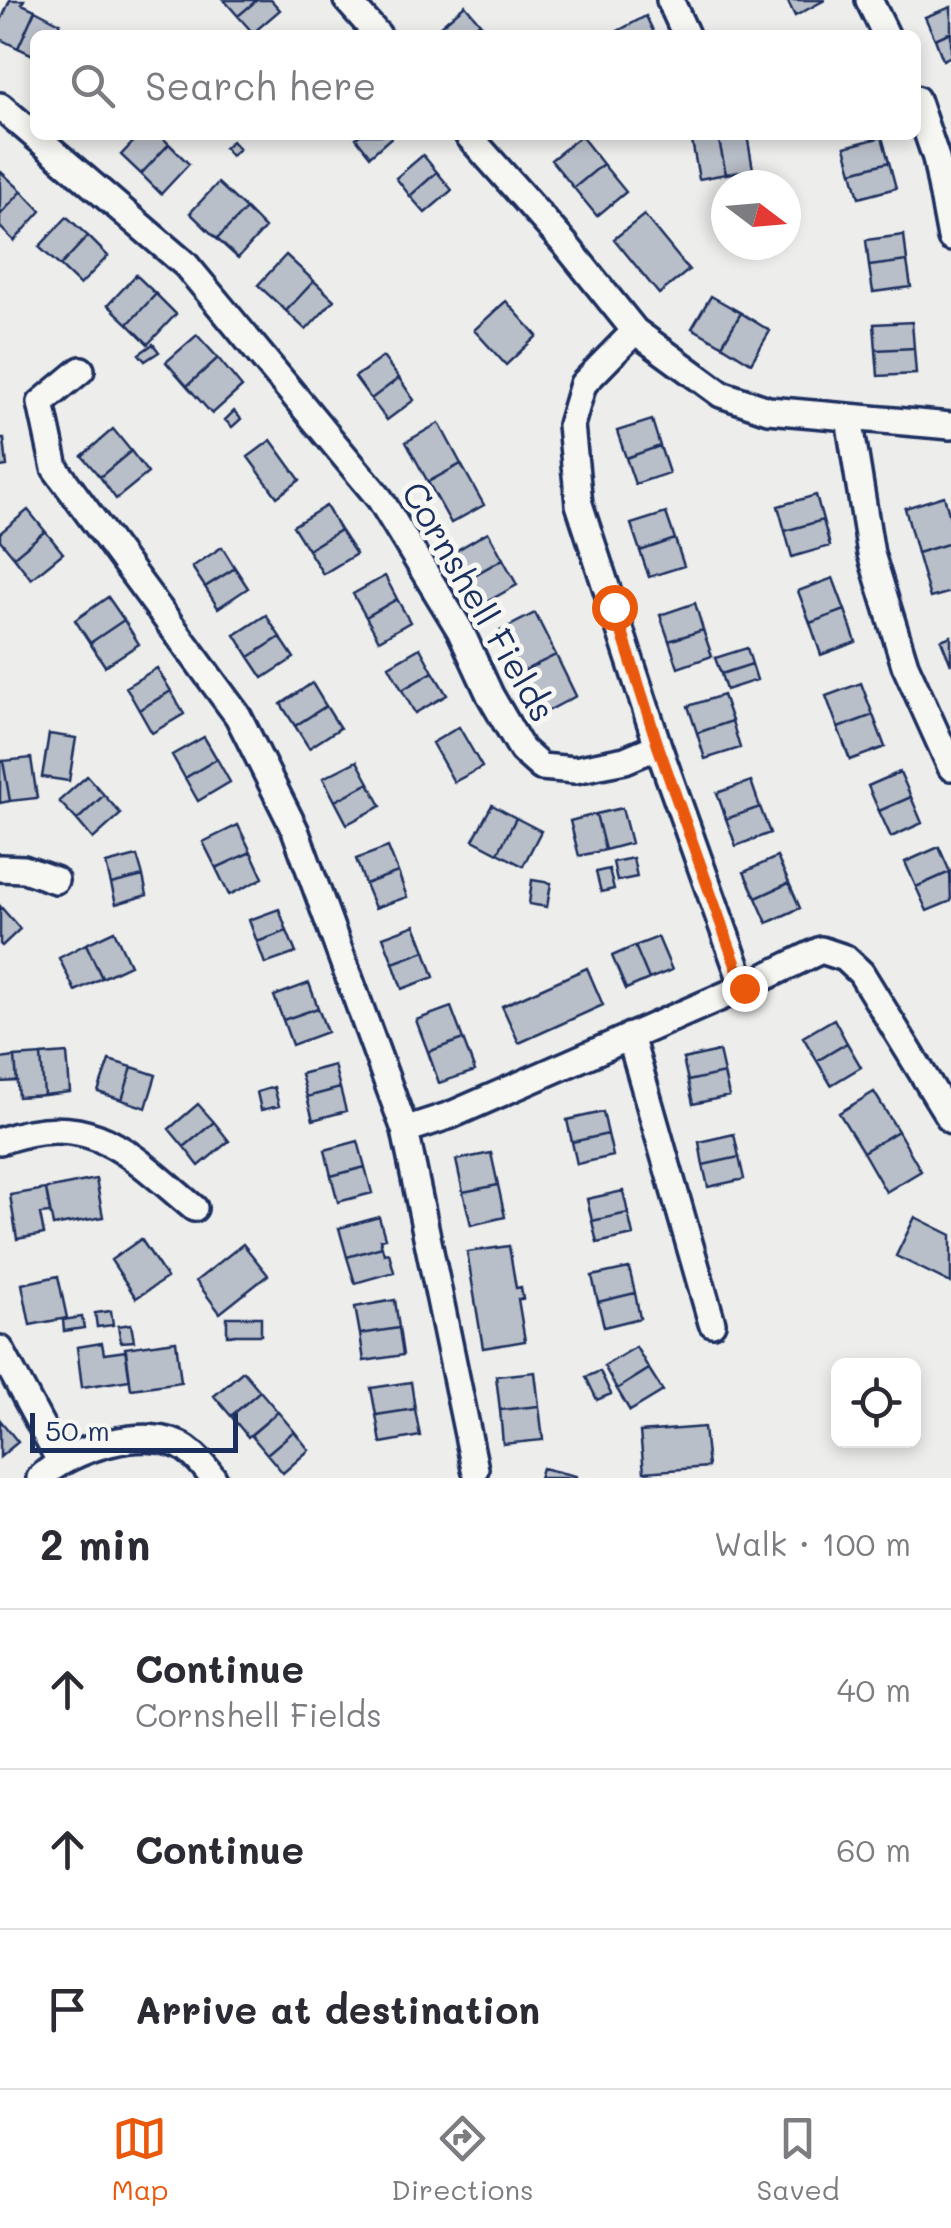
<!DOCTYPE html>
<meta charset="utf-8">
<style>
body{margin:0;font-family:Mali,sans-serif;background:#f2f2f3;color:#2b2b33}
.controls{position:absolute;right:30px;bottom:30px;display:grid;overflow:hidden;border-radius:15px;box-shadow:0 5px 15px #0003}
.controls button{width:90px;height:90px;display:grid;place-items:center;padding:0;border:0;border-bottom:2px solid #e1e1e2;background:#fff;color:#2b2b33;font:50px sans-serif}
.compass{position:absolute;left:711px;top:170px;width:90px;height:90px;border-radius:50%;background:#fff;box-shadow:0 5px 15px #0003;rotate:106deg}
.scale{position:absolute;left:30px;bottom:25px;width:208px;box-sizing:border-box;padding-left:10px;border:5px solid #1b2f5e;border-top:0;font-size:28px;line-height:35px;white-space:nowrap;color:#1b2f5e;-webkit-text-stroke:8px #f6f6f2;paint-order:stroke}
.stop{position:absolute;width:30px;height:30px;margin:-22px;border:8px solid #ea580c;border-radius:50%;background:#fff}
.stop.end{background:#ea580c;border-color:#fff;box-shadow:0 2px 10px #0008}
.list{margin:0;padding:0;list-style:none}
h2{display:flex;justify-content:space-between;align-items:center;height:130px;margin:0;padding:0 40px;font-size:42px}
h2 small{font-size:32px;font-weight:400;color:#7c7c81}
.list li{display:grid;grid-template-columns:65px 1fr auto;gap:30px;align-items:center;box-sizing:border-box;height:160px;padding:0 40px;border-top:2px solid #e1e1e2}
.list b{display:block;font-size:38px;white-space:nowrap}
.list p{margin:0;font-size:32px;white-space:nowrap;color:#7c7c81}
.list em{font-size:32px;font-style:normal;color:#7c7c81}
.icon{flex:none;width:55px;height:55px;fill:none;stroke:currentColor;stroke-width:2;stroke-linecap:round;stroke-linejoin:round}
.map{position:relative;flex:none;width:951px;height:1478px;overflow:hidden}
.search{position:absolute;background:#fff;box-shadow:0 5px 15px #0003;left:30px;right:30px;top:30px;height:110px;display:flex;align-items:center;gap:25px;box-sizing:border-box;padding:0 35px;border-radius:15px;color:#7c7c81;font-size:38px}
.sheet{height:610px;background:#fff}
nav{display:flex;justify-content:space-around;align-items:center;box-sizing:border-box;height:140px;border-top:2px solid #e1e1e2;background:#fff;font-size:28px;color:#7c7c81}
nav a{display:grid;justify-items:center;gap:5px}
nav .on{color:#ea580c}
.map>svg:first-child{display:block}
.building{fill:#b9bfc8;stroke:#1b2f5e;stroke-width:2.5}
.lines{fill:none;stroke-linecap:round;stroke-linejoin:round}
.minor-casing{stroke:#1b2f5e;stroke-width:32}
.minor{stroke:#f6f6f2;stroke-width:25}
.route{stroke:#ea580c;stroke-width:12}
.labels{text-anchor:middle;stroke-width:10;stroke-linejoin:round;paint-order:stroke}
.street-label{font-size:35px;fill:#1b2f5e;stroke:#f6f6f2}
</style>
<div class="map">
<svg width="951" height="1478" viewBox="0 0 951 1478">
<rect width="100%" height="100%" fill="#edeeec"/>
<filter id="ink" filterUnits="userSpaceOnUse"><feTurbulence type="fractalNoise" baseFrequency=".01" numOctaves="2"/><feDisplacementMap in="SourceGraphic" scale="20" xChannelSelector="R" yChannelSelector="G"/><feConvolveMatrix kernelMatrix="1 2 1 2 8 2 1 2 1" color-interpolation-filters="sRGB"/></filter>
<g filter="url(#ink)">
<!-- building -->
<path class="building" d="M10,0h14l-2,4 13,6 -17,38 -18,-9v-16z
M224,0h33l-19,16z
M257,0h14l9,10 -27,23 -15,-17z
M787,0h38l-30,16z
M465,5l15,18 -15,12h-21l-6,-7z
M951,7v25l-16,7 -10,-22z
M35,10l25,13 -5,12h-20v21l-17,-8z
M646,16l9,19h-37l-2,-3z
M480,23l11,12h-26z
M951,32v24l-8,4 -8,-21z
M140,135h20l9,9 -28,30 -20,-19z
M360,135h34l-24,21 -14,-18z
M747,135l6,34 -27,5 -8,-38z
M581,136l22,28 -29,24 -23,-28z
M718,136l8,38 -27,5 -7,-38z
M882,137l7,25 -37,10 -7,-25z
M232,141l7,8 -8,7 -7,-8z
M169,144l20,20 -28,30 -20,-20z
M423,155l14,17 -27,24 -14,-18z
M889,162l7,26 -37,10 -7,-26z
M603,164l23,28 -29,24 -23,-28z
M1,172l21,19 -22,24v-42z
M437,172l15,18 -27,23 -15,-17z
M218,183l28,26 -29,30 -27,-26z
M22,191l19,20 -27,30 -14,-14v-12z
M246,209l19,19 -27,30 -21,-19z
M644,215l45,55 -30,24 -45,-55z
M67,217l21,19 -28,30 -21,-19z
M904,235l3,26 -38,5 -3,-26z
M88,236l20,20 -28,29 -20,-19z
M286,255l28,26 -28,30 -28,-26z
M907,261l4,26 -38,5 -4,-26z
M136,275l20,19 -28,30 -20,-19z
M314,281l20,19 -28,30 -20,-19z
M156,294l20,20 -28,30 -20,-20z
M711,296l30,17 -19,32 -30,-17z
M506,301l31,35 -31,29 -32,-35z
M741,313l29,18 -19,32 -29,-18z
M912,322l2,26 -38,2 -2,-26z
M197,335l21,23 -31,28 -21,-24z
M153,344l6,8 -14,9 -6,-7z
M914,348l2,26 -38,2 -2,-26z
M383,357l16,21 -28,21 -16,-22z
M218,358l24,29 -30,27 -25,-28z
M399,378l15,22 -27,20 -16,-21z
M234,411l7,8 -9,8 -7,-7z
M652,420l8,26 -34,12 -9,-27z
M439,423l22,41 -33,18 -22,-40z
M113,429l18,22 -31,26 -18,-21z
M0,439h4l3,27 -7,1z
M271,440l29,40 -23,17 -29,-40z
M660,446l9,27 -34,11 -9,-26z
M131,451l17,22 -32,26 -16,-22z
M461,464l23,41 -33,18 -23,-41z
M816,495l7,25 -38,11 -7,-25z
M944,496l7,25v22l-34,10 -12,-45z
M326,506l14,24 -32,20 -15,-24z
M28,510l17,21 -31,26 -14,-17v-7z
M666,513l9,26 -35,12 -9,-27z
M823,520l7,26 -38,11 -7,-26z
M340,530l16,24 -33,20 -15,-24z
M45,531l18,22 -32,26 -17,-22z
M488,532l15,27 -34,19 -15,-26z
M675,539l9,27 -35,11 -9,-26z
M951,543v49l-21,6 -13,-45z
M222,547l13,21 -30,19 -13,-20z
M503,559l14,26 -34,19 -14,-26z
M235,568l13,20 -30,20 -13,-21z
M385,576l12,23 -31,18 -13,-23z
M833,578l12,32 -35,13 -12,-32z
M108,597l16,23 -34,23 -15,-23z
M397,599l13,23 -31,18 -13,-23z
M695,603l8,27 -34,11 -9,-26z
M845,610l11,32 -35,13 -11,-32z
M535,613l21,42 -35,17 -21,-41z
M266,615l14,22 -31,20 -14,-22z
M124,620l15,24 -34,22 -15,-23z
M703,630l9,26 -34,12 -9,-27z
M951,636v29l-10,-25z
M280,637l14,21 -31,20 -14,-21z
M420,648l13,24 -31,18 -13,-24z
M747,648l5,16 -31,10 -6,-16z
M556,655l20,41 -34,18 -21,-42z
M752,664l5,16 -31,10 -5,-16z
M157,668l14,23 -32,19 -13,-23z
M433,672l14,23 -32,18 -13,-23z
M312,683l14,23 -31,20 -14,-22z
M861,683l12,32 -35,13 -12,-32z
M171,691l13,23 -32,19 -13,-23z
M723,695l9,26 -35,12 -9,-27z
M326,706l14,22 -31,20 -14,-22z
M873,715l12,32 -35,13 -12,-32z
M732,721l8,27 -35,11 -8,-26z
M459,727l23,40 -28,15 -22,-39z
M49,734l27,4 -7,43 -27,-4z
M204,737l13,22 -32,19 -13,-23z
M31,758l6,40 -27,3 -7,-40z
M217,759l13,23 -32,19 -13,-23z
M3,761l7,40 -10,2v-41z
M357,761l12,22 -34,18 -12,-23z
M900,772l11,25 -32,14 -11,-25z
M87,776l17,19 -27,25 -18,-19z
M751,781l9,26 -34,12 -9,-26z
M369,783l12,23 -34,18 -12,-23z
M104,795l17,19 -28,25 -16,-19z
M911,797l11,26 -31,14 -12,-26z
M492,805l24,13 -18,35 -25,-13z
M760,807l10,26 -34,13 -10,-27z
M622,808l9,35 -26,7 -9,-36z
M596,814l9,36 -26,6 -9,-35z
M516,818l25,13 -18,35 -25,-13z
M238,825l13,27 -35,16 -13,-26z
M388,847l10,25 -33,12 -9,-25z
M939,847l11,25 -34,15 -11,-25z
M251,852l12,26 -34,17 -13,-27z
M137,856l6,20 -32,8 -5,-20z
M777,857l12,26 -33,15 -12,-26z
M633,858l4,19 -20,4 -4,-19z
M609,869l5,20 -13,3 -5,-20z
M398,872l9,25 -32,11 -10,-24z
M950,872l1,29 -24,10 -11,-24z
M143,876l4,19 -31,9 -5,-20z
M532,880l19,3 -4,24 -18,-3z
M789,883l11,25 -33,15 -11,-25z
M0,906l20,23 -18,17 -2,-2z
M279,909l8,22 -30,11 -8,-22z
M415,925l10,26 -32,12 -10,-26z
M114,931l16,34 -28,13 -16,-34z
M287,931l9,22 -31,11 -8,-22z
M658,937l14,33 -23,9 -14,-33z
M86,944l16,34 -27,13 -16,-33z
M635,946l14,33 -23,10 -14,-33z
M425,951l9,26 -32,12 -9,-26z
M587,968l16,37 -84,38 -17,-37z
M309,983l9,25 -35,12 -9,-24z
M451,1007l12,32 -35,13 -12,-32z
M318,1008l9,24 -35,13 -9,-25z
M834,1019l13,24 -30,18 -14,-24z
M463,1039l12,32 -36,12 -11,-31z
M847,1043l14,24 -30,18 -14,-24z
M719,1051l5,22 -36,8 -5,-22z
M67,1053l3,39 -26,3 -3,-40z
M41,1055l3,40 -26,2 -3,-40z
M15,1057l2,24 -17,1v-23z
M109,1060l23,7 -10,33 -24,-8z
M334,1065l6,23 -33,9 -6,-23z
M132,1067l24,8 -10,33 -24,-8z
M724,1073l5,23 -36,8 -5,-23z
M274,1087l5,19 -18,4 -4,-18z
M340,1088l6,23 -33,9 -6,-23z
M874,1092l24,39 -35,21 -24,-39z
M198,1104l16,18 -30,25 -15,-18z
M603,1112l5,22 -36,8 -5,-22z
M214,1122l15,19 -30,25 -15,-19z
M898,1131l23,40 -35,21 -23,-40z
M608,1134l5,22 -36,8 -5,-22z
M734,1134l5,23 -36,8 -4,-23z
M358,1141l7,26 -34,9 -6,-26z
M491,1153l7,32 -35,7 -7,-32z
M739,1157l5,22 -36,8 -5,-22z
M365,1167l7,26 -34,9 -7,-26z
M96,1179l7,38 -50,9 -7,-37z
M498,1185l7,32 -34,8 -8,-33z
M46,1189l4,24 -10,1 4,20 -27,5 -7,-44z
M623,1191l5,22 -36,8 -5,-22z
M628,1213l5,22 -36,8 -5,-22z
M379,1217l6,21 -5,1 2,8 -35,10 -8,-29z
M915,1217l36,18v48l-55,-27z
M141,1239l26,39 -31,20 -25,-38z
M243,1244l25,31 -48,38 -24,-32z
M509,1246l7,42 5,-1 2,12h-5l7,42 -42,7 -16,-96z
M382,1247l2,7 5,-1 5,19 -39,11 -8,-26z
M629,1268l6,25 -37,9 -6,-26z
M58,1276l9,42 -37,7 -8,-41z
M635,1293l5,25 -36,9 -6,-25z
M395,1300l4,28 -39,6 -5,-27z
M111,1311l2,14 -16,2 -2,-14z
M82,1317l2,11 -20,3 -1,-11z
M227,1317h34v18h-34z
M131,1324l3,17 -13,1 -3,-16z
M399,1328l4,27 -39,6 -4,-27z
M176,1341l5,41 -50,7 -6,-41z
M102,1343l2,11 22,-3 4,29 -48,7 -5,-40z
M636,1347l13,22 -32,20 -13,-23z
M649,1369l14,22 -33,20 -13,-22z
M243,1371l17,20 -29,25 -17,-20z
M600,1371l11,23 -14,6 -11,-23z
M535,1372l4,34 -39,4 -4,-34z
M411,1382l4,27 -39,6 -5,-27z
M260,1391l18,21 -30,25 -17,-21z
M539,1406l4,34 -40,4 -3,-34z
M415,1409l5,27 -39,7 -5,-28z
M278,1412l16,19 -27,23 -16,-19z
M0,1420l18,22 -18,15z
M704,1427l4,40 -64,5 -4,-40z
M294,1431l15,19 -26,23 -16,-19z
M542,1468l34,8 -1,2h-36z"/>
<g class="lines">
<!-- minor casing -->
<g class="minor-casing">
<path id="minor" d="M347,0l31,35
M670,0l16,35
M869,0l17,35
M916,99l20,59 15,80
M0,106l186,159 194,234 80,131 30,65 32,55 19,17 34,3 50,-10 33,-14 -79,-242 -8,-79 12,-41 52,-53
M468,135l97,109 70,87 86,63 47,16 183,16
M81,370l-40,33 14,65 183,248 57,114 110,300 46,-15 293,-128 -86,-241
M849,418l22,136 34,111 46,102
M0,868l24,1 31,11
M744,987l77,-37 24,8 16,15 90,147
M630,1036l82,287
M405,1130l70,339
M0,1141c92,-33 129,13 194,67
M0,1349l60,112
M40,1478c29,-29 109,-55 146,-29 10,7 20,19 27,29"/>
</g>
<!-- minor -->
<use href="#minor" class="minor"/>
</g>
</g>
<g class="lines" filter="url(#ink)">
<!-- route -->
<path class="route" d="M614,607l44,139 86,242"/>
</g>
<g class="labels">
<!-- street labels -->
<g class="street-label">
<text transform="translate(478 602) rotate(60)" y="12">Cornshell Fields</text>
</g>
</g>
</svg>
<div class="controls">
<button><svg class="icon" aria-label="locate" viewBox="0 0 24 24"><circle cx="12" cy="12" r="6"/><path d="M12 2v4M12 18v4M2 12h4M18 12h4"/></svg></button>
</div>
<svg class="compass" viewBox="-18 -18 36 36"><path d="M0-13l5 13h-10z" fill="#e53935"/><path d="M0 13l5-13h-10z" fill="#7c7c81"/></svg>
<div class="scale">50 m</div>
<div class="stop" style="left:614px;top:607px"></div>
<div class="stop end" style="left:744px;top:988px"></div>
<div class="search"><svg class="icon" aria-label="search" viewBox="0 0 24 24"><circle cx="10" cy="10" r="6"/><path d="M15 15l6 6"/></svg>Search here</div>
</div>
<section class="sheet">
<h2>2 min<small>Walk · 100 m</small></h2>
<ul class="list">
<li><svg class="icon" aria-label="ahead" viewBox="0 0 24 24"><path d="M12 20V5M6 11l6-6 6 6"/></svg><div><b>Continue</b><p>Cornshell Fields</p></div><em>40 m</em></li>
<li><svg class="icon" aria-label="ahead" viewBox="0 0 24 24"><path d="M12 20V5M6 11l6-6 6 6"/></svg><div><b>Continue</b></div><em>60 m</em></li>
<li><svg class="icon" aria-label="arrive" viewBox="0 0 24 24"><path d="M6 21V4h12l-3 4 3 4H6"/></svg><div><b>Arrive at destination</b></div></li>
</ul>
</section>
<nav>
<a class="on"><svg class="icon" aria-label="map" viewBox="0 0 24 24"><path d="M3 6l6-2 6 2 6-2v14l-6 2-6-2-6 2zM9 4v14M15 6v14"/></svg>Map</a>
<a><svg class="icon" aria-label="directions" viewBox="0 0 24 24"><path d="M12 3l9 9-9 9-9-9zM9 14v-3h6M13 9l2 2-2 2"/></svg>Directions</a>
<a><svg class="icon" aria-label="saved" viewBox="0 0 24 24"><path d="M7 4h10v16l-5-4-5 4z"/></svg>Saved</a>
</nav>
